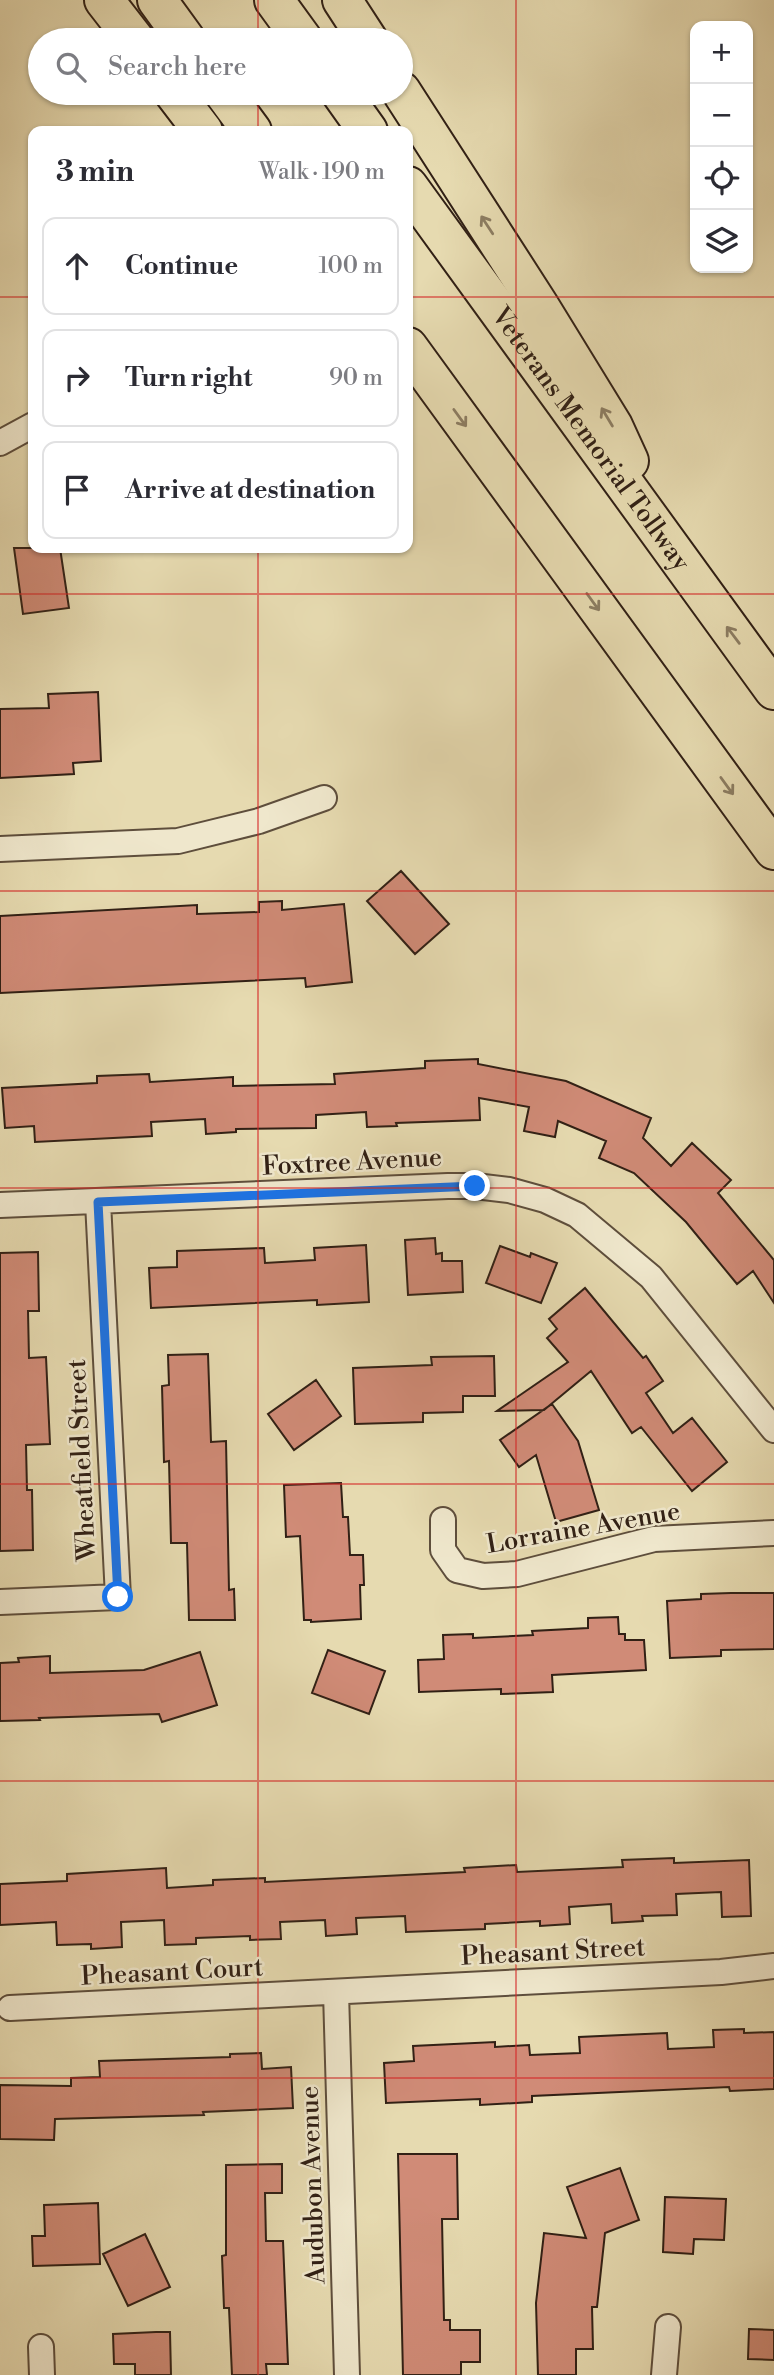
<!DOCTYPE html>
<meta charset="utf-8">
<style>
body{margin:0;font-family:"Libre Bodoni",serif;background:#f7f7f7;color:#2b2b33}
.controls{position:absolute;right:21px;top:21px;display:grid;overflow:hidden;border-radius:14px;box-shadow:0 2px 5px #0004}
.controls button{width:63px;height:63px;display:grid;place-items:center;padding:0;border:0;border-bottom:2px solid #e1e1e2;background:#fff;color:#2b2b33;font:35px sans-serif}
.stop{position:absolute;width:21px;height:21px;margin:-16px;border:5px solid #1a73e8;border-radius:50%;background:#fff}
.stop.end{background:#1a73e8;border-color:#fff;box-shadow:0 2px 7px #0008}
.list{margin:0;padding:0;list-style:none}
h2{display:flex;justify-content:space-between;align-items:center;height:91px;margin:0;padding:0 28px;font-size:30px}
h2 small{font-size:23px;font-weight:400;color:#7c7c81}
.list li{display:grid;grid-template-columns:46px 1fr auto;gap:21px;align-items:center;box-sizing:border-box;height:98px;margin:0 14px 14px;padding:0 14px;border:2px solid #e1e1e2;border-radius:14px}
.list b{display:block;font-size:26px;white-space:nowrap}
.list em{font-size:23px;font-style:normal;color:#7c7c81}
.icon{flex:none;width:38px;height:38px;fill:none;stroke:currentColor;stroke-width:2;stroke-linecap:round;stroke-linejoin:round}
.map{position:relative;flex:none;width:774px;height:2375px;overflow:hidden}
.search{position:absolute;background:#fff;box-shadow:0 2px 5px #0004;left:28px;top:28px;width:385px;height:77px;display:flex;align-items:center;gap:18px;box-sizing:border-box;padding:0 24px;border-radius:38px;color:#7c7c81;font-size:26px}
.panel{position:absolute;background:#fff;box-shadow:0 2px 5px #0004;left:28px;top:126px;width:385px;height:427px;border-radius:14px}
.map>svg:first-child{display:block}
.building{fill:#d08b77;stroke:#312015;stroke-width:2}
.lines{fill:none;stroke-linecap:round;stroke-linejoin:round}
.street-casing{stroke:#5e4e3c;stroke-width:28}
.highway-casing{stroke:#312015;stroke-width:42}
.street{stroke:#efe7cc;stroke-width:24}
.highway{stroke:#e6dab0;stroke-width:38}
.oneway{stroke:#8c7d62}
.route{stroke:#1a73e8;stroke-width:9}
.grid{fill:none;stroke:#d62828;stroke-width:2;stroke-opacity:0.55}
.labels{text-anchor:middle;stroke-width:5;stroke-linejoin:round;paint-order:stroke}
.street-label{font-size:26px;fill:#312015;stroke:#efe7cc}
</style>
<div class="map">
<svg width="774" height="2375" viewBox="0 0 774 2375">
<rect width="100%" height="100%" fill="#e6dab0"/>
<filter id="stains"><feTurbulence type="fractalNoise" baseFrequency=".00286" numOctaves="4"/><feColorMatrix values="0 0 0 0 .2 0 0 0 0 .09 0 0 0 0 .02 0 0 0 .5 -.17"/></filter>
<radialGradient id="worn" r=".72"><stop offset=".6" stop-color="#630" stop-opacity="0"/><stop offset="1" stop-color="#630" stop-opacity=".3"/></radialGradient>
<!-- building -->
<path class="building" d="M14,548h46l9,60 -46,6z
M98,692l3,69 -28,2 1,11 -74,4v-69l49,-1 -1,-14z
M401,871l48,53 -34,30 -48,-53z
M282,901v9l62,-6 8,78 -46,5 -1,-9 -305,15v-77l197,-11v9l62,-2v-10z
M478,1059v5l88,17 85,37 -8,20 28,28 21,-23 39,37 -13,13 56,67v43l-21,-32 -16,13 -51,-62 -52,-49 -35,-15 7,-17 -48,-20 -3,16 -31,-6 5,-24 -50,-9 1,22 -84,3 1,3 -30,1 -1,-15 -50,3v13l-80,1v3l-30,2 -1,-15 -54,3 1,14 -117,6 -1,-16 -29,2 -3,-40 95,-5v-7l52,-2 1,8 83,-5v9l102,-2 -1,-10 91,-6v-7z
M435,1238l1,16 6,-1v8h20l1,31 -55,3 -3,-55z
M366,1245l3,57 -52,3v-5l-166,8 -2,-40 28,-1v-16l87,-3 1,15 50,-3 -1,-12z
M500,1246l30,11 1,-4 26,10 -16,40 -55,-20z
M38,1252l1,59h-11l1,47 17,-1 4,87 -24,1 1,45h5l1,60 -33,1v-298z
M585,1288l58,70 3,-2 17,25 -17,12 27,40 19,-15 35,44 -35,29 -51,-64 -9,6 -41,-62 -47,39 -47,1 71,-49 -21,-24 10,-9 -8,-10z
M208,1354l3,88 15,-1 3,149 5,-1 1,31h-46l-2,-77h-16l-2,-82 -5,1 -2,-76 7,-1 -1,-30z
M494,1356l1,40h-32v16l-40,1v9l-68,2 -2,-56 79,-3 -1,-8z
M316,1380l25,36 -47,34 -26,-36z
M552,1404l26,37 21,69 -43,12 -20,-67 -17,12 -19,-27z
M341,1483l2,34h5l2,38h13l1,30h-4l1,34 -50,3v-2h-7l-4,-84 -14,1 -2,-52z
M731,1593h43v56l-53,1v6l-51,2 -3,-57 34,-2v-5z
M618,1617l1,17h6v6h19l2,30 -94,5 1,17 -52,2v-5l-82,3 -1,-32 26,-1 -1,-24 30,-1v4l60,-3 -1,-4 56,-3v-10z
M328,1650l57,21 -16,43 -57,-21z
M200,1652l17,53 -55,17 -3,-8 -120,4 1,2 -40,1v-58l19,-1 -1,-4 32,-2v17l94,-3z
M674,1858v5l75,-3 2,56 -29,1 -1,-25 -45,2 1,21 -35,1 1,5 -31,2 -1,-19 -42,3 1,17 -30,2v-5l-55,3v5l-79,3 -1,-16 -49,2 1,16 -31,2 -1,-16 -45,2 1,17 -31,1v-4l-54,2v6l-31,1 -1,-25 -43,2 1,25 -31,2v-5l-34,1 -1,-23 -56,3v-41l67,-3v-7l99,-6 1,20 46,-3v-5l52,-2v4l200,-10 -1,-4 52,-3 1,7 106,-5 -1,-7z
M744,2029v4l30,-1v57l-44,2 -1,-4 -197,9v6l-52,3v-6l-94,4 -2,-40 30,-2 -1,-15 82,-4v5l34,-2 1,10 50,-2 -1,-16 88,-4 1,16 46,-2 -1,-17z
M261,2053l1,16 29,-2 2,41 -90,4 1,3 -149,4 -1,21 -54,-1v-54l71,1v-8l29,-1 -1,-16 131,-4v-3z
M398,2154h59l1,65h-16l2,101h6v10h30v32h-19v13h-58z
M282,2164v29h-17l1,48h17l5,123h-22l1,11h-35l-3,-67h-5l-2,-52 4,-1v-90z
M620,2168l19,52 -34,13 -8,74h-5l1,42h-17v26h-38l-2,-72 8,-70 42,5 -19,-51z
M665,2197l61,2 -2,41 -30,-1 -1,15 -30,-2z
M98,2203l2,61 -67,2 -1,-30h13l-1,-31z
M145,2234l25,53 -42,19 -25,-52z
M749,2329l25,1v30l-26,-1z
M156,2332h14l1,43h-36v-11h-21l-1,-30z"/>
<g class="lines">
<!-- street casing -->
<g class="street-casing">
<path id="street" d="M0,443l33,-18
M0,849l178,-8 81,-20 65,-23
M0,1205l448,-19h27l34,4 36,10 32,15 74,62 123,153
M443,1520v30l14,20 26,6 34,-2 137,-35 120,-6
M0,1602l118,-5 -20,-395
M336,1992l11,383
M10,2008l711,-36 53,-6
M41,2347l1,28
M664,2375l4,-48"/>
</g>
<!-- highway casing -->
<g class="highway-casing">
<g id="highway">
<path d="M104,0l31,40"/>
<path d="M157,0l29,40"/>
<path d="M274,0l29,40"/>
<path d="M342,0l26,40"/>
<path d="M401,91l139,216 73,119 16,35"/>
<path d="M174,93l29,38"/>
<path d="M224,93l28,38"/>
<path d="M341,93l27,38"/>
<path id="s1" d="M408,186l366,504"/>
<path d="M408,347l366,503"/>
</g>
</g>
<!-- street -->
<use href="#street" class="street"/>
<!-- highway -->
<use href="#highway" class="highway"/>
</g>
<!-- one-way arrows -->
<defs><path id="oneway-shaft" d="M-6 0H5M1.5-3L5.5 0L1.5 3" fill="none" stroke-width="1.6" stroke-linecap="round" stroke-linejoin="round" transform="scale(1.75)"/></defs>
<g class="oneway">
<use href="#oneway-shaft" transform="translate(487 225) rotate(-123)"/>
<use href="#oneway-shaft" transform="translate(607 417) rotate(-121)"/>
<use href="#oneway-shaft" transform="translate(460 418) rotate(54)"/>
<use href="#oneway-shaft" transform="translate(593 602) rotate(54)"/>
<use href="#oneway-shaft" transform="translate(733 635) rotate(-127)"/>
<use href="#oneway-shaft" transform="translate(727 786) rotate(54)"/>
</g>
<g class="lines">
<!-- route -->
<path class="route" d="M118,1597l-20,-395 377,-16"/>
</g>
<!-- grid -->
<path class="grid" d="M258,0v40M516,0v2375M258,93v38M0,297h33M408,297h366M258,548v1827M0,594h774M0,891h774M0,1188h774M0,1484h774M0,1781h774M0,2078h774"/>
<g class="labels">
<!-- street labels -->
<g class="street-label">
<text dy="9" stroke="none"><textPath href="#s1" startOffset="312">Veterans Memorial Tollway</textPath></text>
<text transform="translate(352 1161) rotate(-3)" y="9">Foxtree Avenue</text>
<text transform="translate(81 1460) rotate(-93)" y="9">Wheatfield Street</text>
<text transform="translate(583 1527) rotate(-10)" y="9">Lorraine Avenue</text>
<text transform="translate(553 1951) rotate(-3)" y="9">Pheasant Street</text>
<text transform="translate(172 1971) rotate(-3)" y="9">Pheasant Court</text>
<text transform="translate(312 2185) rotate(-92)" y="9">Audubon Avenue</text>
</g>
</g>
<rect width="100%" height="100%" filter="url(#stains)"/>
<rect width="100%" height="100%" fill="url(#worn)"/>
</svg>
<div class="controls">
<button>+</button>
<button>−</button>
<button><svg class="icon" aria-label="locate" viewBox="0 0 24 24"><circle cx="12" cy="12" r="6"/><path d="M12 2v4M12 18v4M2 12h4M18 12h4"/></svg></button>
<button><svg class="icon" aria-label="layers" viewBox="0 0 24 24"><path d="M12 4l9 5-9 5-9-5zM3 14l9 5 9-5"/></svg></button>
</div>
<div class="stop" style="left:118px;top:1597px"></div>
<div class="stop end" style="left:475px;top:1186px"></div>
<div class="search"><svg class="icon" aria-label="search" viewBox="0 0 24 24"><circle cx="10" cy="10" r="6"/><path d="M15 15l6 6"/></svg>Search here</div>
<section class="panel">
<h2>3 min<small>Walk · 190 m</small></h2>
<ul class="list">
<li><svg class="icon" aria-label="ahead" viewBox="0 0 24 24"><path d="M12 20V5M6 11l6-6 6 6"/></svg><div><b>Continue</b></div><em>100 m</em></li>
<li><svg class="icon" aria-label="right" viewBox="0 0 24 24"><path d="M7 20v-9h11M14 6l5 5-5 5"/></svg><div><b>Turn right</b></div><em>90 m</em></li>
<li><svg class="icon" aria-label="arrive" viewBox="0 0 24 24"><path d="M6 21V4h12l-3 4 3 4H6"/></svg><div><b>Arrive at destination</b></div></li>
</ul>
</section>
</div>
